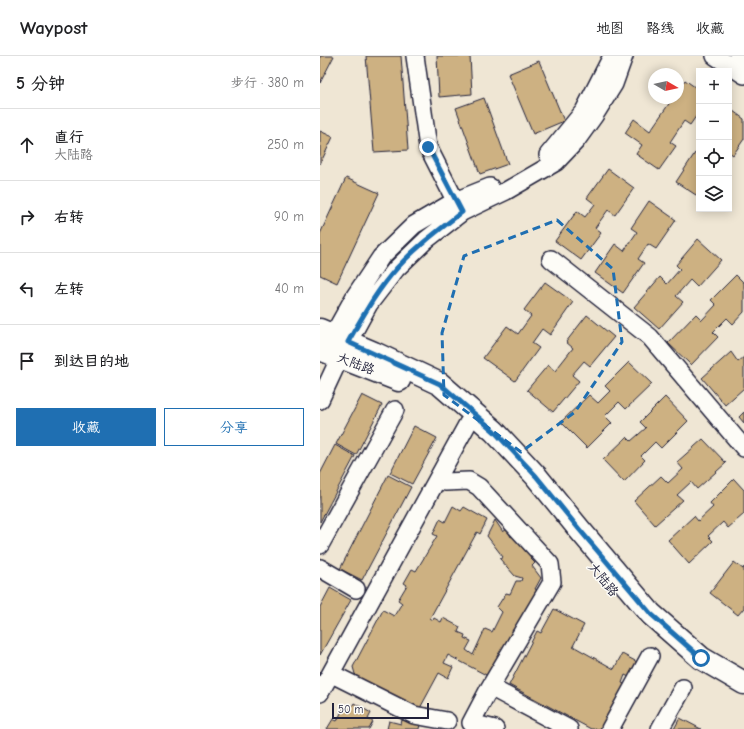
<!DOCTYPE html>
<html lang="zh">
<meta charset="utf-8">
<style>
body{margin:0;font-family:"Comic Neue","LXGW WenKai TC",sans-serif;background:#f2f2f2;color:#202124}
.controls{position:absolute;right:12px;top:12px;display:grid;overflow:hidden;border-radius:0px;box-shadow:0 2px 10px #0003}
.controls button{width:36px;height:36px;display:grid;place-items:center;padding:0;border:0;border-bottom:1px solid #e0e0e0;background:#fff;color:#202124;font:20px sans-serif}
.compass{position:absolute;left:328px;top:12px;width:36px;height:36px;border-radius:50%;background:#fff;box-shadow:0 2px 10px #0003;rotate:99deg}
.scale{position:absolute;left:12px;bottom:10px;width:97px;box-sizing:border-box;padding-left:4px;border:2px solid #22223b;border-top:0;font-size:11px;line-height:14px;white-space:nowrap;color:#22223b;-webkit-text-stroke:3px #fdfcf7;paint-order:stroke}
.stop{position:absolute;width:12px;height:12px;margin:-9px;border:3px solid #1f6fb2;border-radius:50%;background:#fff}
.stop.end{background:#1f6fb2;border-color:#fff;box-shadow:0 1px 4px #0008}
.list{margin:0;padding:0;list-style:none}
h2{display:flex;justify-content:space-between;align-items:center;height:52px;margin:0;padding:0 16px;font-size:17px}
h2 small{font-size:13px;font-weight:400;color:#757577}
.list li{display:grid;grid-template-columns:26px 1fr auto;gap:12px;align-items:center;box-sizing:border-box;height:72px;padding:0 16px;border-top:1px solid #e0e0e0}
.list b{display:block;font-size:15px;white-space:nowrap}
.list p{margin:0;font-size:13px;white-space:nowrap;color:#757577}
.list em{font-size:13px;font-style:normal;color:#757577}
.actions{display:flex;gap:8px;padding:12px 16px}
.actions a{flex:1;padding:9px 0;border:1px solid #1f6fb2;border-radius:0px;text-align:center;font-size:14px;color:#1f6fb2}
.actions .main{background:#1f6fb2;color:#fff}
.icon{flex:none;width:22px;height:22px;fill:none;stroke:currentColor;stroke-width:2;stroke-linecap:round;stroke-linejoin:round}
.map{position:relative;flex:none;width:424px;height:673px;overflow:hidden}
header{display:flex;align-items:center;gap:24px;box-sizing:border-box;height:56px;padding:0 20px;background:#fff;border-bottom:1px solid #e0e0e0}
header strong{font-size:19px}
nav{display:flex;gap:22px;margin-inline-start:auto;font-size:14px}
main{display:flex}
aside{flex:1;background:#fff}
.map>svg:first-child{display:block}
.building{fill:#cdb182;stroke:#22223b}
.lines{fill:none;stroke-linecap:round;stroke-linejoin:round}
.minor-casing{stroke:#22223b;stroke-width:20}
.major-casing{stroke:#22223b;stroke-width:25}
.minor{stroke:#fdfcf7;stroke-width:17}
.major{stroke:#fdfcf7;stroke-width:22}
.route{stroke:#1f6fb2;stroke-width:5}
.marked{fill:none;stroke:#1f6fb2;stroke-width:3;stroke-dasharray:8 5;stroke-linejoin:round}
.labels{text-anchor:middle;stroke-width:3;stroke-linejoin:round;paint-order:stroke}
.street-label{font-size:13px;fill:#22223b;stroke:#fdfcf7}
</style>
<header>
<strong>Waypost</strong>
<nav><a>地图</a><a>路线</a><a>收藏</a></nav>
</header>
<main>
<aside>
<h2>5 分钟<small>步行 · 380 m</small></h2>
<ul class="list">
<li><svg class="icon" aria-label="ahead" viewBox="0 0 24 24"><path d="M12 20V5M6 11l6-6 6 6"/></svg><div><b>直行</b><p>大陆路</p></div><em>250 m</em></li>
<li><svg class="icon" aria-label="right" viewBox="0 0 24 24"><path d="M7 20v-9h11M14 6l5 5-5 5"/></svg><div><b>右转</b></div><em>90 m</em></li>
<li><svg class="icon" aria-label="left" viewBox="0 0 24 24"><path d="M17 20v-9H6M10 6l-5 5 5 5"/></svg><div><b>左转</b></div><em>40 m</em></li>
<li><svg class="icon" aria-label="arrive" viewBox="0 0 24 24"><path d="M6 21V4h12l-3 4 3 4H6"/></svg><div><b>到达目的地</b></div></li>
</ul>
<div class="actions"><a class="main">收藏</a><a>分享</a></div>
</aside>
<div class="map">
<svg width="424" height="673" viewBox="0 0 424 673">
<rect width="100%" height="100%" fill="#efe6d4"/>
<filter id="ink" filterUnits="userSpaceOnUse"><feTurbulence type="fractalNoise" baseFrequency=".025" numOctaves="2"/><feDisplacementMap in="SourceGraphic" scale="8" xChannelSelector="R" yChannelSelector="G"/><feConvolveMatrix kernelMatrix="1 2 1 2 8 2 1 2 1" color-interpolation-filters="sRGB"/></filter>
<g filter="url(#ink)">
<!-- building -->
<path class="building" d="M0,0h14l-14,27z
M46,0h35l7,94 -34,2z
M117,0h33l2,38 -33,3z
M219,5l25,60 -31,13 -25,-60z
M365,24l14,10v22l-9,13 -6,-4 -14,21 6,4 -17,24 -23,-16 6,-9 -17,-12 9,-14 16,12 23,-33h5v-8z
M164,42l24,66 -28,10 -24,-66z
M409,52l15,11v20l-11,16 -4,-3z
M0,75l13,6 -13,27z
M375,97l4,3v41l-23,-15z
M288,113l26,19 -19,27 -7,-5 -13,18 6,5 -20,27 -26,-19 22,-30 8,6 10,-13 -8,-6z
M26,122l33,15 -42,90 -17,-8v-41z
M329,145l27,19 -20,29 -8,-5 -10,15 6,4 -21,30 -28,-20 20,-29 9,7 13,-19 -6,-4z
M378,183l23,21 -24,27 -7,-7 -14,16 7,6 -24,27 -25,-22 26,-30 7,7 13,-15 -4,-4z
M416,219l8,8v29l-11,12 -6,-6 -14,14 5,5 -27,28 -23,-22 28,-29 6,6 14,-15 -5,-5z
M225,226l28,20 -23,33 -8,-6 -10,14 7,5 -24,33 -32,-23 24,-32 11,8 13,-18 -7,-6z
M267,259l27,22 -24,29 -6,-5 -12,14 7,6 -26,31 -26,-22 21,-25 7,6 18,-23 -7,-6z
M411,296l7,10 6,-5v31l-19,17 -23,-27z
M309,306l23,22 -26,25 -7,-7 -14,14 7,7 -25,25 -26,-26 28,-27 9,8 12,-12 -5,-5z
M42,339l20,10 -26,50 -20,-11z
M345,341l23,24 -27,27 -6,-6 -14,14 4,4 -21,22 -21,-22 24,-23 4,4 15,-13 -6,-6z
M424,356v11l-5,-6z
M94,370l23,12 -25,46 -22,-11z
M383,383l23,24 -29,26 -6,-7 -14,13 6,5 -28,25 -21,-24 27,-25 7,7 15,-14 -6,-7z
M15,389l20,11 -35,66v-48z
M68,419l23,12 -49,93 -22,-11z
M414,423l10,11v24l-16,14 -5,-6 -15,14 5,5 -24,23 -21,-24 26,-24 4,5 15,-14 -3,-4z
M133,450l8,5 3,-4 23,13 -7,14 -3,-2 -47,86 3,2 1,-2 7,4 2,-4 17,9 -2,5 7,3 -1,3 7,3 -5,9 7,5 12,-26 7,3 10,-20 -5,-5 9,-14 4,1 6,-13h5l1,-3 -7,-2 -15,-17 3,-2 -16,-21 8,-16 8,12 4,-3 4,8 3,-2 20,20 -4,3 5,5 -3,3 9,12 -6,11 4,2 -51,85 -40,-21 -4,8 9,4 -5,11 -9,-5 -20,37 -60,-32 -4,-4 -2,-7 30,-57 11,6 8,-13 -4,-3 9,-15 -3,-2 8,-14 4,2 21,-35 -4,-2 7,-15 5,3z
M414,506l9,7 1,-2v41l-6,7 -28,-22z
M10,532l21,12 -31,55v-48z
M234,553l30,16 -11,21 41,23 8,-15 17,9 -8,15 -6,-3 -3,8 7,3 -23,43h-15l-82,-44 28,-54 4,2z
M34,647l17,10 -3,6 5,3 -4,7h-42l6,-10 4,2 7,-14 6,3z
M360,662l21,11h-27z
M82,664l18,4 -1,5h-32l2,-8 12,3z"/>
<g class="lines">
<!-- minor casing -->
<g class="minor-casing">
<path id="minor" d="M95,0l13,91 32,63
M395,0l29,19
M418,0l6,5
M228,99l36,-44 28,-55
M231,203l99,78 94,111
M7,290l28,-50 26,-39 33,-32 41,-24 35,-14
M0,344l20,-43 29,-53 27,-35 30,-29 36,-28 44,-21 50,-29 20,-21 18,-25 20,-32 10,-28
M125,426l24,-1 10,6 71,77 2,18 -62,105
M0,489l75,-135
M0,512l36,21
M18,621l76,38 33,6
M0,637l148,-270
M175,673l-24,-6 19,-36 79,42
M290,673l40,-73
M340,673l23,-41"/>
</g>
<!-- major casing -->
<g class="major-casing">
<path id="major" d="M0,274l54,23 66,31 54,47 42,45 43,53 72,85 50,44 43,25
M0,293l79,31"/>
</g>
<!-- minor -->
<use href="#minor" class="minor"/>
<!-- major -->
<use href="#major" class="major"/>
</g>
</g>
<g class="lines" filter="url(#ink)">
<!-- route -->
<path class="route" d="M108,91l34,65c-23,18 -46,35 -65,56 -20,22 -34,48 -49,74l92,42 54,47 42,45 43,53 72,85 50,44"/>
</g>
<!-- marked area -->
<path class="marked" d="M237,164l56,49 9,73 -47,70 -54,40 -77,-57 -2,-62 22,-77z"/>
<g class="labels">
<!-- street labels -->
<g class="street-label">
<text transform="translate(36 307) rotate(20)" y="5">大陆路</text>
<text transform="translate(284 523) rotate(51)" y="5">大陆路</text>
</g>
</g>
</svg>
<div class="controls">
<button>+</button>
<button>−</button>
<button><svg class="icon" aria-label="locate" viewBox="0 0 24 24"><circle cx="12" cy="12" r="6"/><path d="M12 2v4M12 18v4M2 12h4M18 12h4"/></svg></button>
<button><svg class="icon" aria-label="layers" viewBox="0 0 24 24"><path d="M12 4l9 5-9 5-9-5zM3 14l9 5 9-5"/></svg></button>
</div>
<svg class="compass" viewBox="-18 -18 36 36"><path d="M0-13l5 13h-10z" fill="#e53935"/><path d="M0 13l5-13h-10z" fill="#757577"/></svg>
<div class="scale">50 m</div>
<div class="stop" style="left:381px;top:602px"></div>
<div class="stop end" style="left:108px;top:91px"></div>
</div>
</main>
